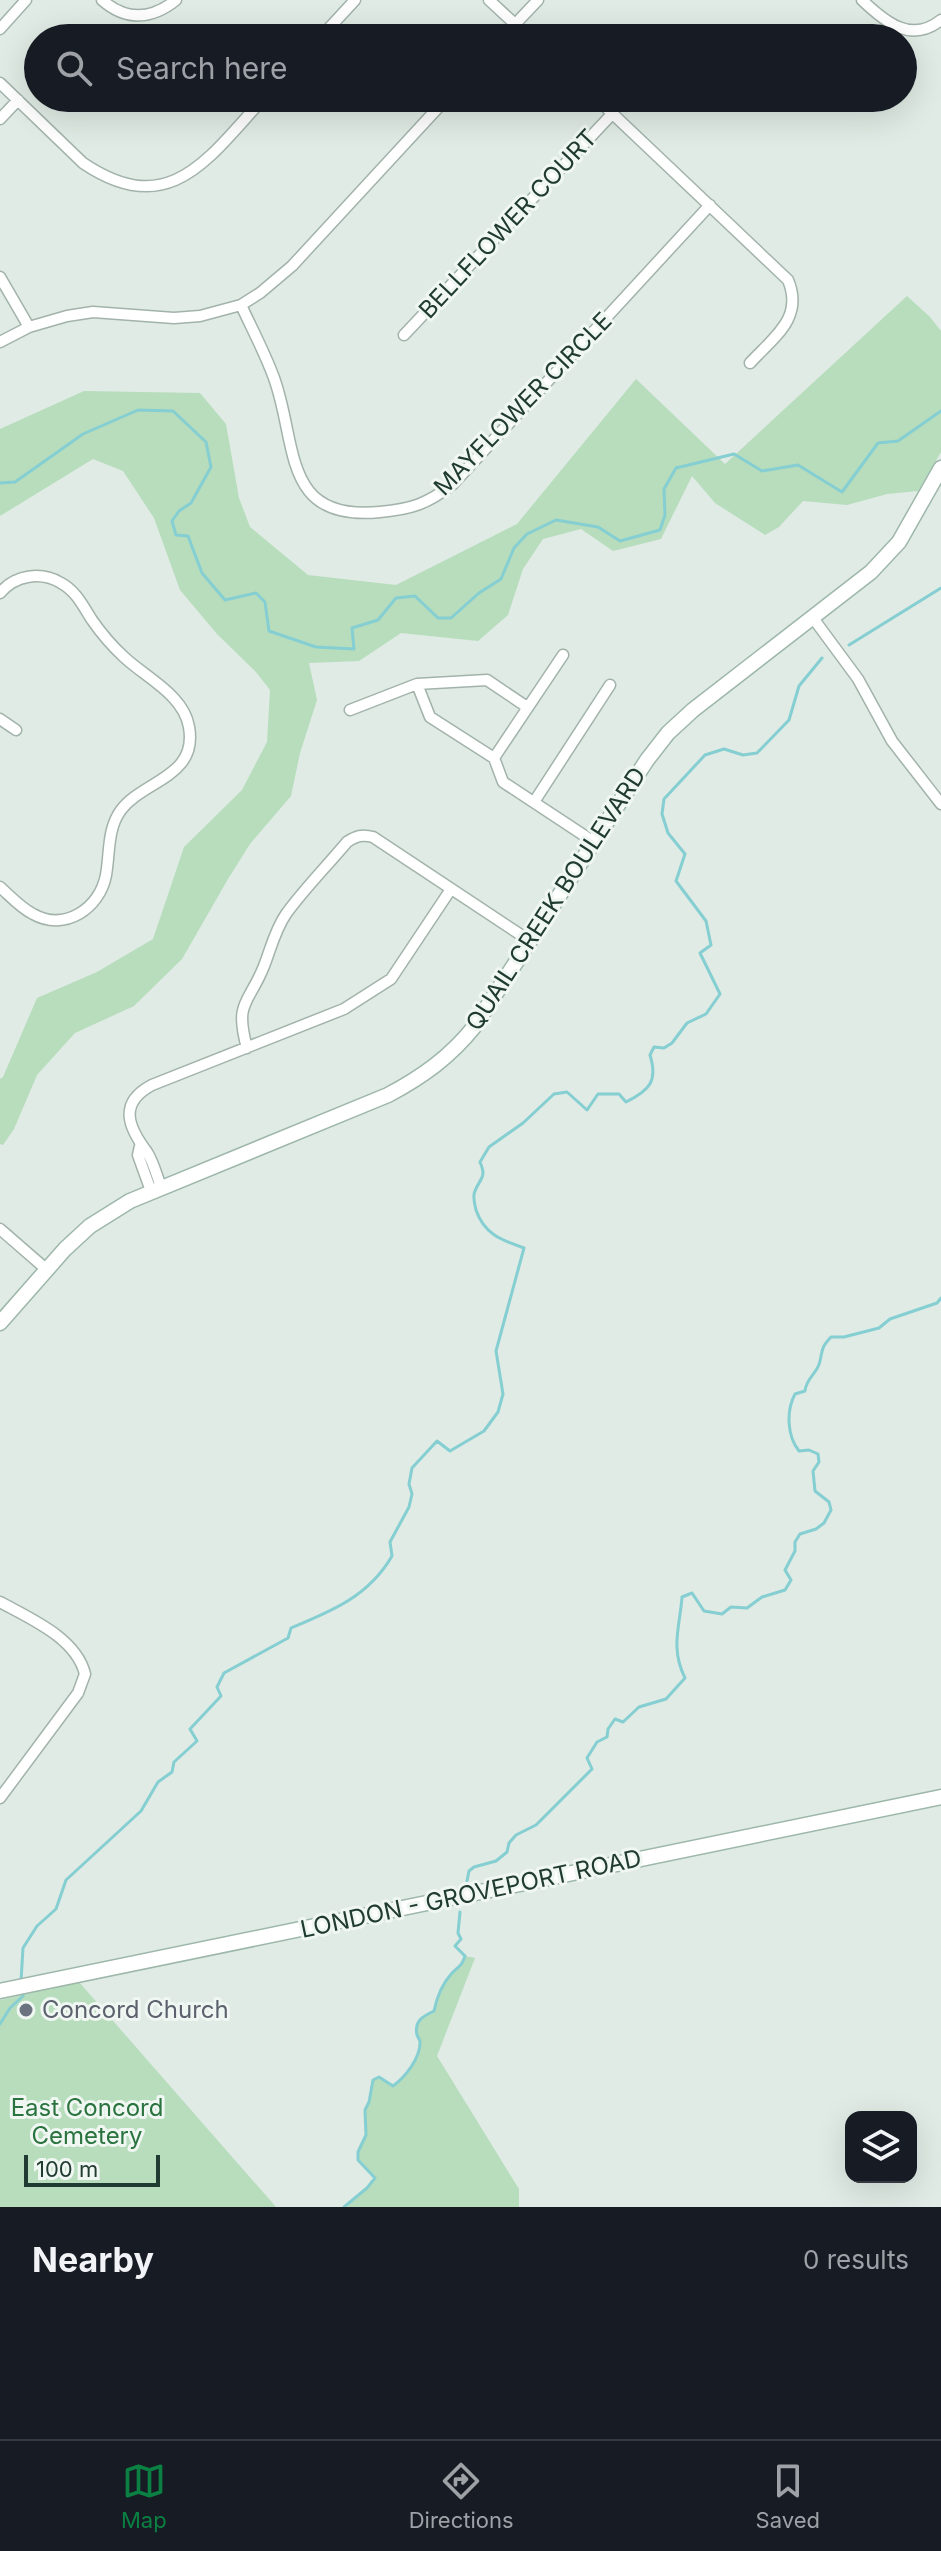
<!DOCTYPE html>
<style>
body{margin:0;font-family:Inter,sans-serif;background:#242831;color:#f1f3f6}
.controls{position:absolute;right:24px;bottom:24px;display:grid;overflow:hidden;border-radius:16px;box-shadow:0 8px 32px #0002}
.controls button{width:72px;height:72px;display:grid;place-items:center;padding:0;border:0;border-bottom:2px solid #363941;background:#171b24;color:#f1f3f6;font:40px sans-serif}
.scale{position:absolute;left:24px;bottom:20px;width:136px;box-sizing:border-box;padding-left:8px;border:4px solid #203b31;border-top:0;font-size:22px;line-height:28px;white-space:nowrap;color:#203b31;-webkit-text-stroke:6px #f0f7f3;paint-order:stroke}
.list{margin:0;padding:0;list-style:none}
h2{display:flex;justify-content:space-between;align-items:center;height:104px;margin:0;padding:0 32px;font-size:34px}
h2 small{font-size:26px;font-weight:400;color:#9ea1a6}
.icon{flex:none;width:44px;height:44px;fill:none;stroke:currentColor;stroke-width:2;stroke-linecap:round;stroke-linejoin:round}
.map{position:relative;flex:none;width:941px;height:2207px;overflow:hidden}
.search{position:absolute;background:#171b24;box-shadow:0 8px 32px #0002;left:24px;right:24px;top:24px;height:88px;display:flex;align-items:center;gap:20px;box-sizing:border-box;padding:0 28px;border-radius:44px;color:#9ea1a6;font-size:30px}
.sheet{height:232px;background:#171b24}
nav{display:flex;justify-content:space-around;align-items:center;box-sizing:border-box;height:112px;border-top:2px solid #363941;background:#171b24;font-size:22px;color:#9ea1a6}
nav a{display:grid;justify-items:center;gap:4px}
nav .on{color:#0b8043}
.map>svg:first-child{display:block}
.green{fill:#b7ddbd}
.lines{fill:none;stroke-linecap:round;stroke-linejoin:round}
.stream{stroke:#85ced2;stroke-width:3}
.street-casing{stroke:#a2b3ab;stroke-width:13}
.secondary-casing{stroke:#9eb7ab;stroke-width:17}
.street{stroke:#fff;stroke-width:10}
.secondary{stroke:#fff;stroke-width:14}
.worship-dot{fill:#6b7280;stroke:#f0f7f3;stroke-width:3}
.labels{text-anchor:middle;stroke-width:6;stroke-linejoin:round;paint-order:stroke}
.street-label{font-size:24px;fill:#203b31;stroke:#f0f7f3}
.worship-label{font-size:24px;fill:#5b616d;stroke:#f0f7f3;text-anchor:start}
.park-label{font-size:24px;fill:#29733e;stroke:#f0f7f3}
</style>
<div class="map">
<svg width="941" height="2207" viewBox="0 0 941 2207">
<rect width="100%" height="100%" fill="#dfebe4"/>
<!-- green -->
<path class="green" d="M907,296l23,21 11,14v121l-23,39 -31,3 -40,11 -44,-4 -24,26 -14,8 -50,-32 -23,-27 -31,63 -48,12 -32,-22 -38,10 -20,30 -15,46 -30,26 -77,-8 -42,28 -50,2 8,37 -17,53 -9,43 -41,48 -22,35 -46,80 -48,47 -59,27 -38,42 -23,54 -11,16 -3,-1v-65l3,-2 34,-79 60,-26 56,-33 31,-92 58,-57 25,-48 3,-52 -14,-18 -39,-38 -37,-44 -26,-72 -31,-47 -30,-12 -93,57v-87l84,-38 116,2 26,31 13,74 11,29 58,48 88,10 121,-61 119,-145 89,85z
M465,1956l10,2 -38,98 82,133v18h-175l23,-19 8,-10 -17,-18v-8l8,-17 -1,-25 4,-8 4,-22 6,-3 14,9c12,-9 28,-29 27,-45 -1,-2 -2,-4 -3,-6 -3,-14 6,-19 17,-24 3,-15 8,-27 18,-38 7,-7 10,-7 13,-17z
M78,1982h1l197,225h-276v-207z"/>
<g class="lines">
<!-- stream -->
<path class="stream" d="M0,483l15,-1 68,-48 55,-24 35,1 33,31 5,25 -20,36 -12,8 -7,10 4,14 12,1 14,37 23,27 31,-7 9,9 4,29 47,16 38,2 -2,-21 26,-8 18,-22 19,-2 23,22h13l28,-25 22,-14 13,-31 13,-14 29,-14 42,7 22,14 40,-11 5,-15 -1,-26 12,-21 58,-14 28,17 36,-6 44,27 36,-49 20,-2 43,-30
M849,645l92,-57
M467,1881l2,-10 5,-4 22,-6 11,-9 2,-9 7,-8 20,-10 56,-56 -5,-11 10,-16 10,-5 1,-8 7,-10 8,3 16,-15 27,-8 19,-21c-15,-30 -5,-52 -3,-81l10,-4 12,18 18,3 9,-7 16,1 15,-11 23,-7 6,-10 -6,-10 10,-19v-9l5,-8 16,-5 8,-6 7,-13 -2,-8 -14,-11 -2,-20 6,-9 -1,-8 -9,-4 -10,1c-12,-15 -13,-40 -4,-57l10,-3c1,-13 13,-18 15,-30 3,-13 1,-13 11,-24h13l35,-9 11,-9 47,-16 4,-5
M21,1981l2,-33 14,-22 19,-17 10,-29 75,-69 17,-29 14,-10 2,-10 23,-21 -7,-12 31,-33 -4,-9 7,-14 64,-35 3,-10c41,-17 78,-32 101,-72l-2,-14 19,-35 3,-13 -3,-10 3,-16 25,-27 13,10 34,-20 14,-19 5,-18 -7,-43 28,-103c-23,-8 -40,-14 -48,-38 -1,-6 -4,-13 -1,-19 5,-13 12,-13 5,-29l9,-15 34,-24 31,-29 13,-2 20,18 11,-16h21l7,8c24,-12 32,-21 24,-47l4,-8 10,1 8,-5 15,-20 19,-9 14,-20 -20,-41 11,-8 -5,-24 -30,-40 9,-27 -17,-21 -6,-19 2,-15 41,-44 19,-6 19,6 14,-2 32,-33 10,-34 23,-28
M0,2024l10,-16 13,-12v-4
M344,2207l23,-19 8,-10 -17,-18v-8l8,-17 -1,-25 4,-8 4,-22 6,-3 14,9c12,-9 28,-28 27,-45 -1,-2 -2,-4 -3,-6 -3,-14 6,-19 17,-24 3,-15 8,-27 18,-38 7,-7 10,-7 13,-17l-10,-10 6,-7 -3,-6 2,-21"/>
<!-- street casing -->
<g class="street-casing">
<path id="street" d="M102,0c24,21 49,20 74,0
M489,0l41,38
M862,0c23,22 49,44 79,20
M0,29l26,-29
M320,38l35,-38
M502,38l36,-38
M0,83l83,80c87,59 126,-6 181,-65
M596,98l192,182c16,38 -14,57 -38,83
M0,119l18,-19
M0,277l29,50
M241,305c11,24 24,48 33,73 24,66 7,144 106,134 32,-3 47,-8 73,-28l257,-279
M404,335l209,-222
M0,342l29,-15 38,-11 26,-4 81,6 26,-2 41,-11 19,-12 32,-27 155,-168
M0,593c15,-18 41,-22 61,-10 15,8 22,23 31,37 9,13 20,26 32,37 21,20 60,38 65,70 9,50 -45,53 -68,83 -14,19 -11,43 -15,65 -6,33 -41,57 -73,39 -12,-6 -22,-17 -33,-27
M813,618l45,61 34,62 49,63
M417,684l13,33 64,41 9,24 91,60
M350,710l67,-26 70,-4 40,27
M0,719l16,11
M494,758l69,-103
M534,802l76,-117
M247,1048c-13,-47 2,-44 17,-82 7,-18 11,-36 22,-52 18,-25 41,-48 61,-72 9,-6 15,-8 26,-5l157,104
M140,1146l-2,9 13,36
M161,1187c-4,-11 -8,-26 -14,-35 -19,-25 -29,-49 5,-67l192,-76 47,-30 60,-90
M0,1229l46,40
M0,1602c31,17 76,36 85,72l-7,19 -78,105"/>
</g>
<!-- secondary casing -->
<g class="secondary-casing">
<path id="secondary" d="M0,1323l65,-74 25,-23 40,-25 258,-106c34,-18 62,-38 86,-68l173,-267 21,-27 25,-23 178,-138 28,-30 42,-74
M0,1991l941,-194"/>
</g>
<!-- street -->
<use href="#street" class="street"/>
<!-- secondary -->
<use href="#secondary" class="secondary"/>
</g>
<!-- markers -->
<circle class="worship-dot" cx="26" cy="2010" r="8"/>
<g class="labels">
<!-- street labels -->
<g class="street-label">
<text transform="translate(508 224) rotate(-47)" y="8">BELLFLOWER COURT</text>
<text transform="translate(523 404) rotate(-46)" y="8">MAYFLOWER CIRCLE</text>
<text transform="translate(556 899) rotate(-57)" y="8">QUAIL CREEK BOULEVARD</text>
<text transform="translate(471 1894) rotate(-12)" y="8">LONDON - GROVEPORT ROAD</text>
</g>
<!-- worship labels -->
<g class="worship-label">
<text x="42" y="2018">Concord Church</text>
</g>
<!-- park labels -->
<g class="park-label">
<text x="87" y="2116">East Concord<tspan x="87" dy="28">Cemetery</tspan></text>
</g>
</g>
</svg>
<div class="controls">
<button><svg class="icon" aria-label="layers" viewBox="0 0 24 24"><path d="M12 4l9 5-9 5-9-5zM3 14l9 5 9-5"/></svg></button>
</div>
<div class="scale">100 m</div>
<div class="search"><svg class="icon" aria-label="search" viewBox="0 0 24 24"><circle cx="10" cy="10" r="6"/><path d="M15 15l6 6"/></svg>Search here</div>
</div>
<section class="sheet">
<h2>Nearby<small>0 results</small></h2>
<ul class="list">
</ul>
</section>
<nav>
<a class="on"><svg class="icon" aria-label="map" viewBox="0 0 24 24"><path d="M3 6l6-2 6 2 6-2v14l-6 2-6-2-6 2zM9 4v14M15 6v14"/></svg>Map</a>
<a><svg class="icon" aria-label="directions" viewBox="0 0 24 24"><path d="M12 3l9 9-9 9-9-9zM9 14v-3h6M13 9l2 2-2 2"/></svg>Directions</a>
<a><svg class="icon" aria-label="saved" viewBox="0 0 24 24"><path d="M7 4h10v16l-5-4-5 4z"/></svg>Saved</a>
</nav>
